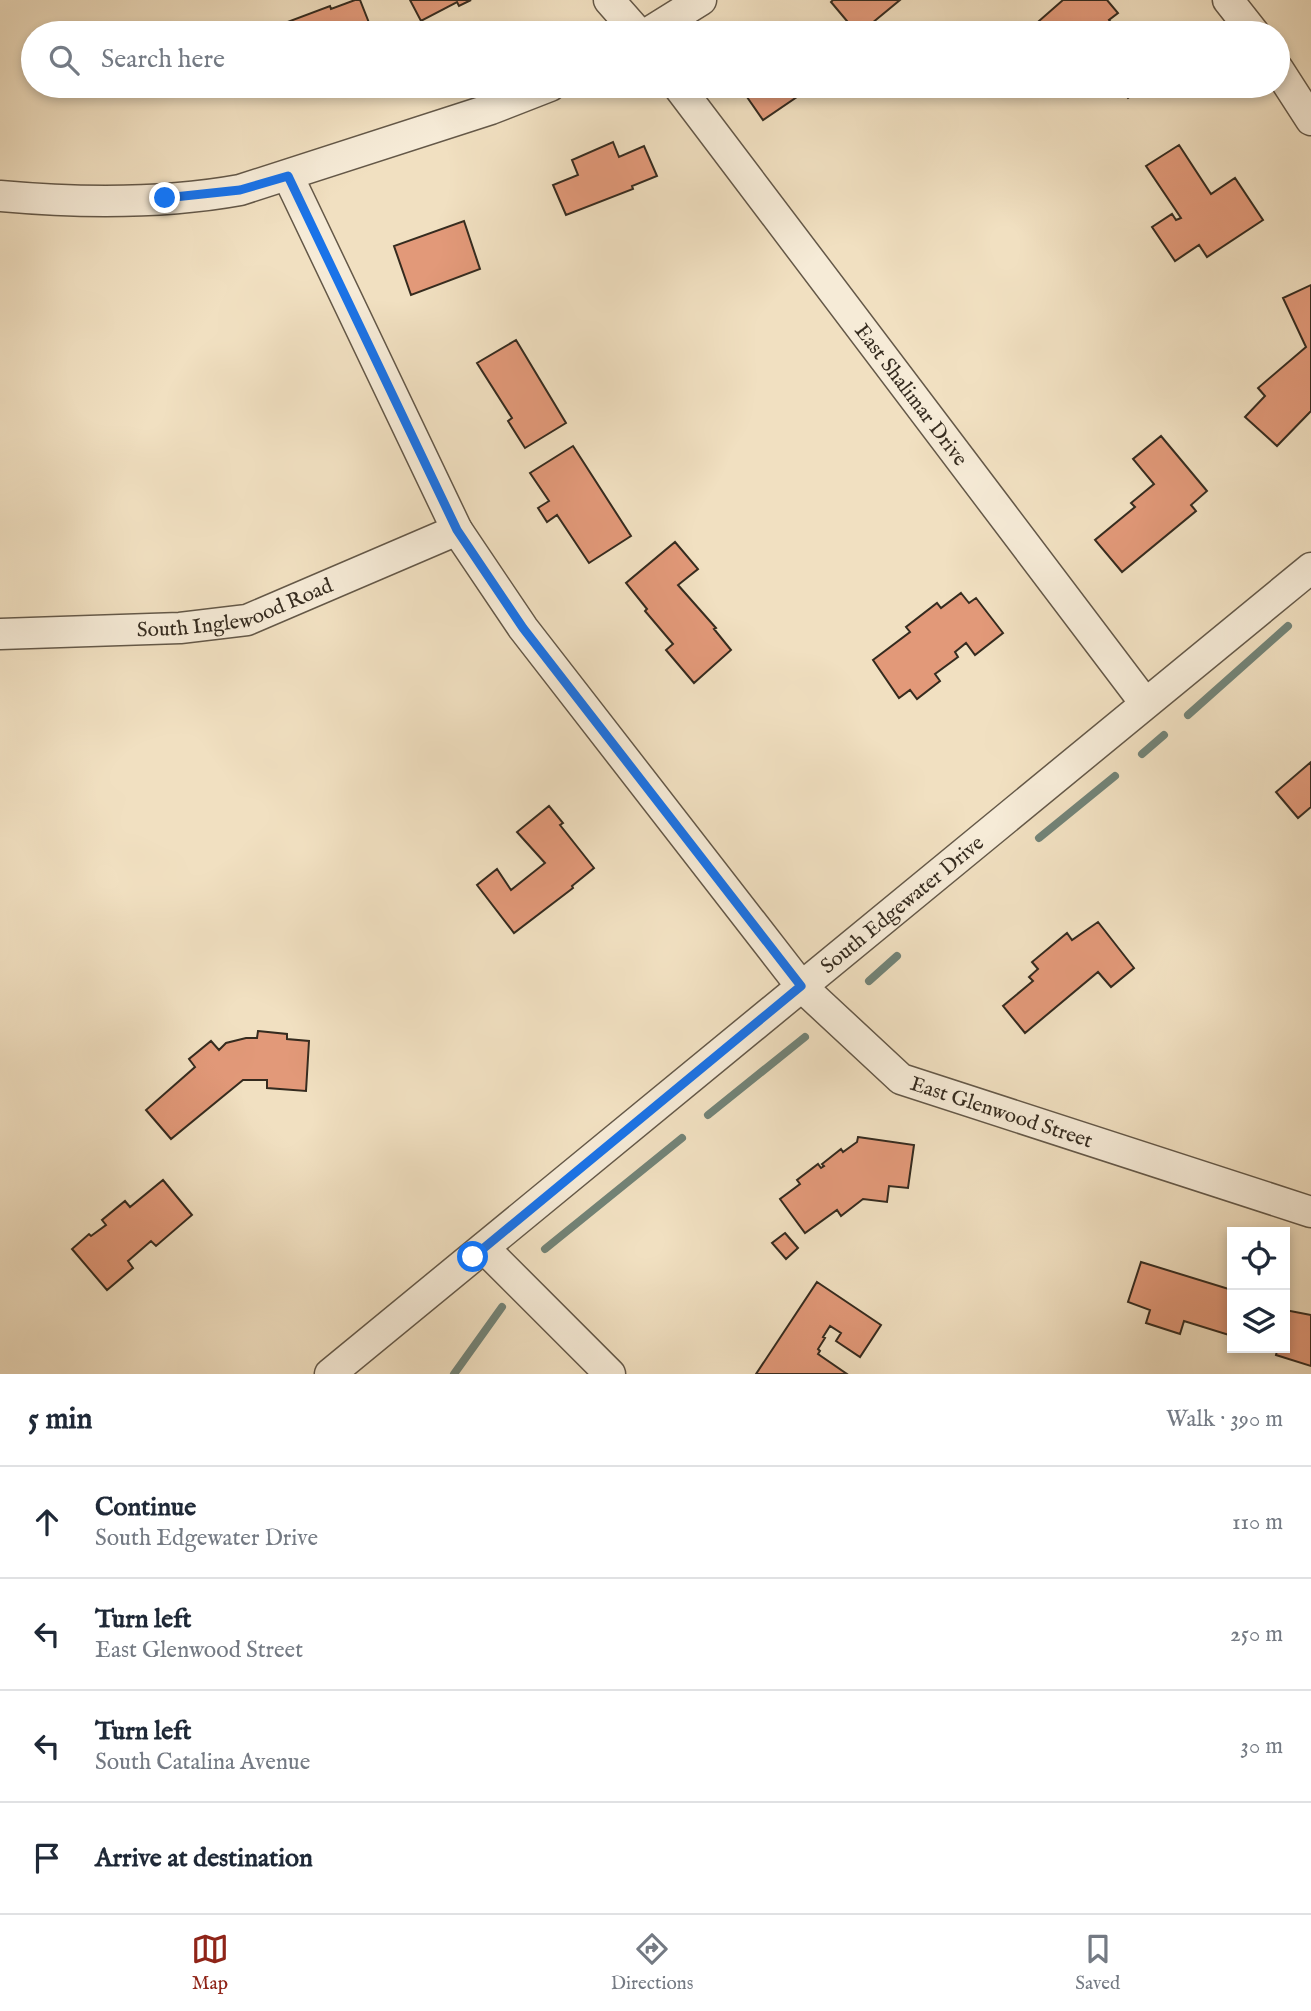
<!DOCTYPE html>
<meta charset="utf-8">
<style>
body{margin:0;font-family:"IM FELL English",serif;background:#f2f2f3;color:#1f2937}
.controls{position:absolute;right:21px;bottom:21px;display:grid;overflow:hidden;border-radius:0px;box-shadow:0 4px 10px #0003}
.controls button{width:63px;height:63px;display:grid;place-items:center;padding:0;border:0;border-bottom:2px solid #e0e1e3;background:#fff;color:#1f2937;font:35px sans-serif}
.stop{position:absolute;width:21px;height:21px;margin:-16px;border:5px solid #1a73e8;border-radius:50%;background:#fff}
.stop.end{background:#1a73e8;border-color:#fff;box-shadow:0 2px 7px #0008}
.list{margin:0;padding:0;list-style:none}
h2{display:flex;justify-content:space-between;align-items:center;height:91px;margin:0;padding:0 28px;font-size:30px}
h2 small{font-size:23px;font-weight:400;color:#747a83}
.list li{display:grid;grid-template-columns:46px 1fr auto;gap:21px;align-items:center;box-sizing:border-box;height:112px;padding:0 28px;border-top:2px solid #e0e1e3}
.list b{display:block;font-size:26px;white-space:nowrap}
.list p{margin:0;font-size:23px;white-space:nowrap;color:#747a83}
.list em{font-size:23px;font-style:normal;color:#747a83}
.icon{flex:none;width:38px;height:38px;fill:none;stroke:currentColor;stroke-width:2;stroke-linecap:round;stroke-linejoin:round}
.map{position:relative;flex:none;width:1311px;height:1374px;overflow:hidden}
.search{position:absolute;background:#fff;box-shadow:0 4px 10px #0003;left:21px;right:21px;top:21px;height:77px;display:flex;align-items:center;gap:18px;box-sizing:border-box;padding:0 24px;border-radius:38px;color:#747a83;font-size:26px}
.sheet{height:539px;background:#fff}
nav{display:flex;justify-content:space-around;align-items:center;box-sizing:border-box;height:98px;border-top:2px solid #e0e1e3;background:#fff;font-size:19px;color:#747a83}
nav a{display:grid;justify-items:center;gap:4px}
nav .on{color:#8f2418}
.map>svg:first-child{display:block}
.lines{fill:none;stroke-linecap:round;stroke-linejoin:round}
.stream{stroke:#728377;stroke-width:8}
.building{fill:#e29979;stroke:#352b1f;stroke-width:2}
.minor-casing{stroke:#645848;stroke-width:33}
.minor{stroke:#f6ebd7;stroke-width:30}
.route{stroke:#1a73e8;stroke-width:9}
.labels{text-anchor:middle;stroke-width:6;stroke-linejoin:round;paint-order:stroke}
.street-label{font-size:21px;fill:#352b1f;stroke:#f6ebd7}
</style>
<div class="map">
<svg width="1311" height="1374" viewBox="0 0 1311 1374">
<rect width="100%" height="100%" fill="#f1e0c1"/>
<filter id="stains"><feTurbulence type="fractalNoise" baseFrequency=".00286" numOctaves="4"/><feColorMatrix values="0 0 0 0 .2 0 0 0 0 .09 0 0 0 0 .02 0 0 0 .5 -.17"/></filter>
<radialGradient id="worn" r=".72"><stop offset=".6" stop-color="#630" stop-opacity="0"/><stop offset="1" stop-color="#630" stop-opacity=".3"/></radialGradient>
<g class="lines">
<!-- stream -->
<path class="stream" d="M1188,715l100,-89
M1142,754l22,-19
M1039,838l76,-62
M869,981l28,-25
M708,1115l97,-78
M545,1249l137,-111
M454,1374l48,-67"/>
</g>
<!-- building -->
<path class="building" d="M355,0h5l13,33h-93l5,-2 -3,-7 48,-18 1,3z
M410,0h61l-12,6 -2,-4 -36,19z
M833,0h67l-40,33h-3l-26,-31z
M1063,0h44l11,13 -9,7 11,13h-84l-5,-5z
M742,86h71l-50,34 -23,-33z
M1117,86h26l-15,12z
M613,142l6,15 25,-11 13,30 -25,10 1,3 -67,26 -13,-30 25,-10 -6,-15z
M1179,145l32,49 24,-16 28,42 -56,37 -8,-12 -24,16 -23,-34 20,-13 4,6 5,-2 -35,-52z
M464,221l16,48 -69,26 -17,-49z
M1311,285v126l-34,35 -32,-29 20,-21 -7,-8 48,-41 -23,-49z
M516,340l50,83 -41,25 -17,-27 4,-3 -35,-55z
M1161,436l46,55 -16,14 5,6 -74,61 -27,-32 40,-33 -4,-4 23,-19 -21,-25z
M573,446l58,90 -42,27 -32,-48 -10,7 -9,-14 11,-7 -19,-28z
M675,542l23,27 -20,16 38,43 -2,1 17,21 -37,33 -28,-33 7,-6 -28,-33 2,-2 -21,-26z
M961,593l8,10 7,-5 27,35 -28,22 -9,-12 -11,9 3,5 -23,17 5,7 -23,18 -7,-9 -11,8 -26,-38 37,-28 -4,-5 31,-24 4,5z
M1311,762v45l-13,11 -22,-26z
M549,806l14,17 -3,2 34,43 -22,18 1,2 -59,45 -37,-48 20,-16 14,21 34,-27 -28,-31z
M1098,922l36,46 -23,19 -13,-15 -73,61 -22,-27 30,-25 -4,-4 9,-8 -6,-7 35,-29 5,7z
M258,1031l29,3v5l22,2 -3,50 -39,-3v-8h-24l-72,59 -25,-29 49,-43 -6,-8 22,-18 8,9 7,-7 20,-5h11z
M858,1137l56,8 -6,43 -19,-2 -2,16 -24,-3 -22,17 -4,-6 -32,23 -25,-34 20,-15 -3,-4 21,-16 3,4 3,-2 -2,-2 19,-15 2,3 14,-10z
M163,1180l29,35 -36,31 -5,-5 -23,20 5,7 -26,22 -35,-41 17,-15 2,2 15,-11 -4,-5 23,-19 5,6z
M785,1233l13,15 -12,11 -14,-16z
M1141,1262l91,28v34l-3,11 -45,-14 -4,13 -34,-11 4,-13 -22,-8z
M817,1282l64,43 -21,32 -24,-16 5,-8 -11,-7 -7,11 2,1 -7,11 2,2 -2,3 29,20h-91z
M1285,1310l26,5v51l-35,-11 1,-4 -11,-3h19z"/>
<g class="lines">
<!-- minor casing -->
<g class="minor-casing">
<g id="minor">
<path d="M609,0l29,33"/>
<path d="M1228,0l26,33"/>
<path d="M648,33l53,-33"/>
<path d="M1278,69l33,51"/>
<path id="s1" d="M678,86l467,617"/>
<path id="s2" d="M288,176l169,354 66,98 278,358 100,93 410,133"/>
<path d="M0,196c78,7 163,8 240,-6l251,-81 59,-23"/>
<path id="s3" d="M0,634l180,-6 67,-8 210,-90"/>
<path d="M484,1248l126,126"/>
<path id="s4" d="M330,1374l981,-806"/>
</g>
</g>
<!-- minor -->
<use href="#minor" class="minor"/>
</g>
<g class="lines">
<!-- route -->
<path class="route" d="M165,198l75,-8 48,-14 169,354 66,98 278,358 -328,271"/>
</g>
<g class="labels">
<!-- street labels -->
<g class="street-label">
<text dy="7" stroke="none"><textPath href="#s1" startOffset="387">East Shalimar Drive</textPath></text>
<text dy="7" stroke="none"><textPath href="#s3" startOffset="238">South Inglewood Road</textPath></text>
<text dy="7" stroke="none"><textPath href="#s4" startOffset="740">South Edgewater Drive</textPath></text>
<text dy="7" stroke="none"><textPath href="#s2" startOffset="1206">East Glenwood Street</textPath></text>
</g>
</g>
<rect width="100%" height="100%" filter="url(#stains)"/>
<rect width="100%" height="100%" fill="url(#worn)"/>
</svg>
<div class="controls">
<button><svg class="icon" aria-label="locate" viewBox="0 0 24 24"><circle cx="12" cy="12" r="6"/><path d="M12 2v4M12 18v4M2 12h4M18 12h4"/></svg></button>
<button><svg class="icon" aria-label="layers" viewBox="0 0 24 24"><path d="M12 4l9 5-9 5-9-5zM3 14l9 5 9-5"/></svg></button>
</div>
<div class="stop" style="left:473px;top:1257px"></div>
<div class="stop end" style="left:165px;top:198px"></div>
<div class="search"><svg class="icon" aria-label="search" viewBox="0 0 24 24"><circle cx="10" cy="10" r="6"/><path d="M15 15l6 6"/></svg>Search here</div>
</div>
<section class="sheet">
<h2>5 min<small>Walk · 390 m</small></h2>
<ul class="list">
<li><svg class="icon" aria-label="ahead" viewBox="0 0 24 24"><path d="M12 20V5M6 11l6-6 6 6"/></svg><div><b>Continue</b><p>South Edgewater Drive</p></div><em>110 m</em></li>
<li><svg class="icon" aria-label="left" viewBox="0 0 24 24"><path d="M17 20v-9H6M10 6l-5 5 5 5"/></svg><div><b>Turn left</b><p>East Glenwood Street</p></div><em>250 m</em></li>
<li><svg class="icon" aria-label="left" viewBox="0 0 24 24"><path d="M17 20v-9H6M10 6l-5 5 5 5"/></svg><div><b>Turn left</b><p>South Catalina Avenue</p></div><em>30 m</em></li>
<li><svg class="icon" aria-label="arrive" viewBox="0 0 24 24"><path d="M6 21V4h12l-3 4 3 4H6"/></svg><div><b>Arrive at destination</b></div></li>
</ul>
</section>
<nav>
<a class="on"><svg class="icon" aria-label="map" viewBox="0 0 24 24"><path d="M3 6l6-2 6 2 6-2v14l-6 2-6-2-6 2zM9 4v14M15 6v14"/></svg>Map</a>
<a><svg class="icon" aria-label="directions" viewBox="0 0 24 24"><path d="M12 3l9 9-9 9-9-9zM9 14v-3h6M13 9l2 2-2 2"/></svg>Directions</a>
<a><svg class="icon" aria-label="saved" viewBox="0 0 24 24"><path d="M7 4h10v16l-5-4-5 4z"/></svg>Saved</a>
</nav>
